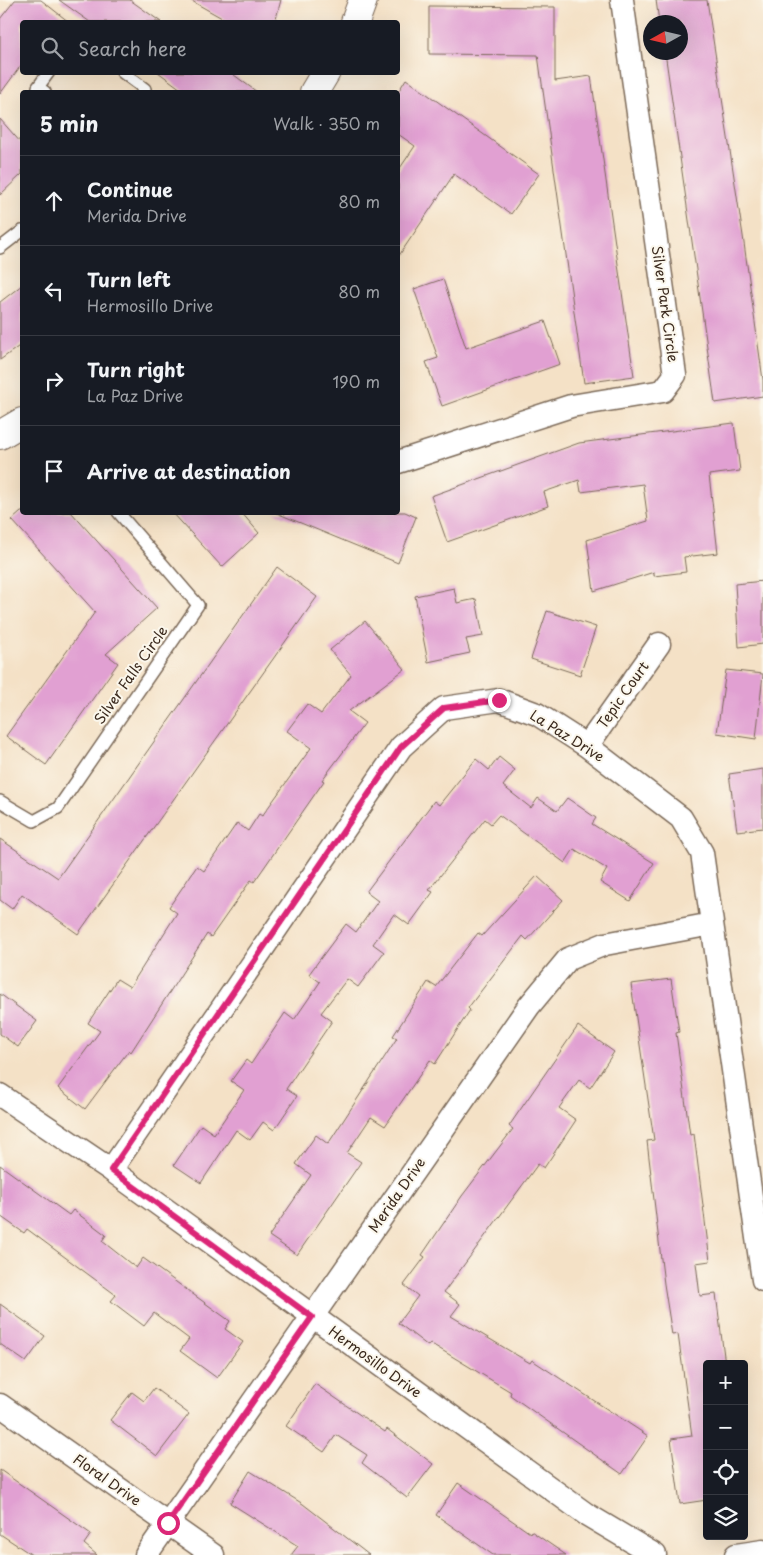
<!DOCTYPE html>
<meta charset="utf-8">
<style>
body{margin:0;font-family:"Playpen Sans",sans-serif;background:#242831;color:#f1f3f6}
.controls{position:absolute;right:15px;bottom:15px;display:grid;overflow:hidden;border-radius:5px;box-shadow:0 5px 20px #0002}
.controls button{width:45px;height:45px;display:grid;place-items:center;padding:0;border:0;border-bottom:1px solid #363941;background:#171b24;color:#f1f3f6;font:25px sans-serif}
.compass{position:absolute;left:643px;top:15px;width:45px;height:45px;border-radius:50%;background:#171b24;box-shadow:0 5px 20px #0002;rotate:262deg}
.stop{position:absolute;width:15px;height:15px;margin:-11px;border:4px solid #db2777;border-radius:50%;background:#fff}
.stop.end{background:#db2777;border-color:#fff;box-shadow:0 1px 5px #0008}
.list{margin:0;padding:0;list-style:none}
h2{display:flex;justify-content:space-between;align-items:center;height:65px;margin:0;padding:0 20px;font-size:21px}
h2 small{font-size:16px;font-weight:400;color:#9ea1a6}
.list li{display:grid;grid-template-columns:32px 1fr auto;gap:15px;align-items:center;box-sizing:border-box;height:90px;padding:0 20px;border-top:1px solid #363941}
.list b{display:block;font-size:19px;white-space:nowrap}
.list p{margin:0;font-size:16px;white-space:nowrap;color:#9ea1a6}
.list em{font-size:16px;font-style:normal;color:#9ea1a6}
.icon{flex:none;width:28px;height:28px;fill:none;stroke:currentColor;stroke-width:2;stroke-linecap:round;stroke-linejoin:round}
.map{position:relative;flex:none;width:763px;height:1555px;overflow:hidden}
.search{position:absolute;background:#171b24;box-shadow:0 5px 20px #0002;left:20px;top:20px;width:380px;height:55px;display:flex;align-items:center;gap:12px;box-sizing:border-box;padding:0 18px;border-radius:5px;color:#9ea1a6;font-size:19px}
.panel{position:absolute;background:#171b24;box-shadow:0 5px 20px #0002;left:20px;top:90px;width:380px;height:425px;border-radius:5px}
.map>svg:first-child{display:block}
.building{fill:#e1a0d2}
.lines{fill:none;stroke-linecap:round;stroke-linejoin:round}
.service-casing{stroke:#7c6a59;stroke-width:14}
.minor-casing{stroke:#7c6a59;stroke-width:25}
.tertiary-casing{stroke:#7c6a59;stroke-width:30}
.service{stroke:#fff;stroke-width:11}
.minor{stroke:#fff;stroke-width:22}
.tertiary{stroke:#fff;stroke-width:28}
.route{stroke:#db2777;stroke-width:6}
.labels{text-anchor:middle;stroke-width:4;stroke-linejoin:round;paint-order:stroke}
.street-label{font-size:14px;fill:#3b2a1e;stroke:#fbf7ec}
</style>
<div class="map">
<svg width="763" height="1555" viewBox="0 0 763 1555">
<rect width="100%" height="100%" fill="#fbf7ec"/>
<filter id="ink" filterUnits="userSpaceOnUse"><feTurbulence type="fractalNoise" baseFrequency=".02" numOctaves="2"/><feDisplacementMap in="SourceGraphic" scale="10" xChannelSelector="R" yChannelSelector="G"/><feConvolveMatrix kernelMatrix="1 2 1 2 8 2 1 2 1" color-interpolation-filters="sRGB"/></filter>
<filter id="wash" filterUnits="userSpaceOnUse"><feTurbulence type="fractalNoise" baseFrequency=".0096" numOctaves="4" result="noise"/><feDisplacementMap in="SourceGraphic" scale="20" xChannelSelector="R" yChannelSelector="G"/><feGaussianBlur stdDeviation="1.12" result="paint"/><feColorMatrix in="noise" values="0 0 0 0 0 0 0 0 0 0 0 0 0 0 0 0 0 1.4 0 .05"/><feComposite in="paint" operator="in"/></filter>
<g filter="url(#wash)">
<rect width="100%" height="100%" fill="#f4e1c6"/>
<g id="blocks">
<!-- building -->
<path class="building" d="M15,0h26l28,22h-47v42l-22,30v-75z
M59,0h71l31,22h-71z
M190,0h91l-6,22h-46z
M656,0h51l36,236 20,144v16l-48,7 -50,-351h15v-30h-21z
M429,6l126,1v74l36,-5 43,300 -50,7 -46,-328 -109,-1z
M158,72h72l27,20h-72z
M406,79l133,95 -28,40 -57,-40 -56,83v-86l17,-25 -17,-12v-42z
M0,119l22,25v30l-22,21z
M443,279l23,69 79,-27 15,43 -118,42 -16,-44 12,-4 -24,-69z
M22,285v59l-22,16v-58z
M734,423l6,48 -31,4 9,78 -34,4 2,15 -32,4v-4l-60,19 -7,-51 61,-19 -5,-37 -62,8 -2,-12 -35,12 4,14 -101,36 -16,-46 148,-53z
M21,512h50l86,96 -51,46 12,9 -72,102 -40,-29 89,-124 -83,-92z
M172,512h69l18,21 -37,34z
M274,512h131l11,5 -18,46z
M277,567l40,30 -239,337 -56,-40 -10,15 -12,-9v-61l58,39z
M763,581v63l-24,3 -4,-63z
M454,588l3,15 19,-4 7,37 -17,3 4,14 -42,9 -13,-66z
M547,611l49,16 -16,48 -49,-16z
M365,621l40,48 -56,42 16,12 -43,57 2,1 -70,101 -3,-2 -40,57 -4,-3 -76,118 -2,-2 -44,59 -27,-21 42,-57 -12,-8 29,-44 13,8 47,-74 -8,-6 28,-41 7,5 33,-48 11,8 11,-17 3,2 49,-68 -24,-17 20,-27 14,10 30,-39 -21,-25z
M726,670l37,4 -7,65 -39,-6z
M499,757l16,13 -12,16 28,22 7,-10 19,13 10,-13 29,20 -4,6 62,39 -24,38 -30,-19 7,-13 -33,-20 -9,14 -66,-48 -8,9 -6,-5 -56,71 4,2 -24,33 -15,-11 -21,30 11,8 -26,35 -11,-8 -26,34 11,8 -46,68 11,7 -23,34 -11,-8 -13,18 -14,-10 -35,53 -27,-18 27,-40 13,9 30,-44 -13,-9 15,-21 5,4 34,-51 9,7 26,-38 -11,-8 37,-50 10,8 22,-31 -12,-9 68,-91 5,4 37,-46 13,11z
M763,769v59l-26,3 -8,-57z
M537,876l26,24 -36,40 -4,-4 -55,72 2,2 -35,54 -5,-4 -45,66 -14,-9 -24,36 14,9 -64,93 -28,-19 42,-61 -15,-11 20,-29 12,9 69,-106 -4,-2 35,-54 8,5 42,-54 4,3z
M671,979l8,53 -3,1 14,102 4,-1 16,127 -14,2 4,33 16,-2 9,70h-18v136l-27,4 -9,-65 21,-3 -14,-102 -6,1 -8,-51 -17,-143 7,-1 -23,-156z
M0,994l37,27 -19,26 -18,-13z
M578,1026l36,26 -24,36 -11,-8 -20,28 17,12 -32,48 -6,-4 -94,128 16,12 -9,12 79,47 2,-3 116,76 -26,38 -112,-79 1,-3 -81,-49 -2,3 -30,-23 20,-27 -14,-11 21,-28 -3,-2 40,-59 51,-67 -4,-3z
M0,1165l69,50 4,-5 33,25 -4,6 34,27 7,-10 87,63 -5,8 18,13 -26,36 -37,-27 9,-12 -35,-26 -10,13 -33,-25 5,-6 -89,-66 -3,4 -24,-17z
M0,1304l45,32 -19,26 -26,-18z
M315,1384l70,48 2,-3 46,35 -26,34 -45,-35 5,-8 -31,-20 -12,17 -38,-26z
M154,1388l35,26 -32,42 -47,-36 22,-28 12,9z
M0,1470l91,64 -7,10 13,11h-65l-32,-21z
M250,1471l53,33 66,51h-78l7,-9 -68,-43z
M458,1483l72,50 1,-2 35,24h-73l-57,-40z"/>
</g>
</g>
<g filter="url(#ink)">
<use href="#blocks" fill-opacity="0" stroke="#7c6a59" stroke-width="1"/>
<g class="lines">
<!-- service casing -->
<g class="service-casing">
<path id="service" d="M122,72l23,17 -3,3
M45,92l-7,-5 11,-15
M0,248l22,-17
M0,801l34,20 24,-13 140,-203 -80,-93"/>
</g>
<!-- minor casing -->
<g class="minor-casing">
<path id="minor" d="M398,462l173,-56 92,-15 12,-16 -53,-375
M587,746l72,-102
M0,1095l111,75 475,344 69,41
M111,1170l290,-423 43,-39 55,-8 38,14 50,32 94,72 21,35 61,427
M0,1405l213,150
M146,1555l383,-549 39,-47 37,-15 107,-20
M736,1555l27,-4"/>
</g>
<!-- tertiary casing -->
<g class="tertiary-casing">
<path id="tertiary" d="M355,22l8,-22
M314,92l12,-20
M0,435l22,-13"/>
</g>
<!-- service -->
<use href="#service" class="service"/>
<!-- minor -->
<use href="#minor" class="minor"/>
<!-- tertiary -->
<use href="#tertiary" class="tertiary"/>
</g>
</g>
<g class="lines" filter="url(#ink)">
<!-- route -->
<path class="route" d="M168,1523l144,-206 -201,-147 290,-423 43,-39 55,-8"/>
</g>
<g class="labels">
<!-- street labels -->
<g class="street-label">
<text transform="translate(665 304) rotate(82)" y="5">Silver Park Circle</text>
<text transform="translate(131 675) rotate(-55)" y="5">Silver Falls Circle</text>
<text transform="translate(623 695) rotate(-55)" y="5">Tepic Court</text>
<text transform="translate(567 736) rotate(32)" y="5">La Paz Drive</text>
<text transform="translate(397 1195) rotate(-55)" y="5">Merida Drive</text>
<text transform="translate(375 1362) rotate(36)" y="5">Hermosillo Drive</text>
<text transform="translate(107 1480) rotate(35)" y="5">Floral Drive</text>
</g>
</g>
</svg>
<div class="controls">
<button>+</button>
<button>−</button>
<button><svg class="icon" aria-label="locate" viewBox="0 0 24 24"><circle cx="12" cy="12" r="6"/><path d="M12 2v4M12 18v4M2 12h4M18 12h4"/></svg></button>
<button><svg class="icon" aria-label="layers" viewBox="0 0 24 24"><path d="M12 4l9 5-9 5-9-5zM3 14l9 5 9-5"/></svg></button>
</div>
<svg class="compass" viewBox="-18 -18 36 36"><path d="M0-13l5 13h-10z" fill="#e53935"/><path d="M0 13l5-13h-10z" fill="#9ea1a6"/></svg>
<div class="stop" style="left:168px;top:1523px"></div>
<div class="stop end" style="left:499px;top:700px"></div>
<div class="search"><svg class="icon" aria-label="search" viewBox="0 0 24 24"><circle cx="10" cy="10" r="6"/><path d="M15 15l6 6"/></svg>Search here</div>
<section class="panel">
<h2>5 min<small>Walk · 350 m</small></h2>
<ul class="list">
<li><svg class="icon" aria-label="ahead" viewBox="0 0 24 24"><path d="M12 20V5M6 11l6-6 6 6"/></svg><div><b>Continue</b><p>Merida Drive</p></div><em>80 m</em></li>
<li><svg class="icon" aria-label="left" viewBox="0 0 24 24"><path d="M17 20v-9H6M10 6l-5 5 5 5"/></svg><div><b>Turn left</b><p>Hermosillo Drive</p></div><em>80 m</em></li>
<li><svg class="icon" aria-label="right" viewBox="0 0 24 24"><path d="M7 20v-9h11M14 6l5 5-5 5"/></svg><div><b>Turn right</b><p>La Paz Drive</p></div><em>190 m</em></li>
<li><svg class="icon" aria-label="arrive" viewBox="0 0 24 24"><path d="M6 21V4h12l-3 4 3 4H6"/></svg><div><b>Arrive at destination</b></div></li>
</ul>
</section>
</div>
